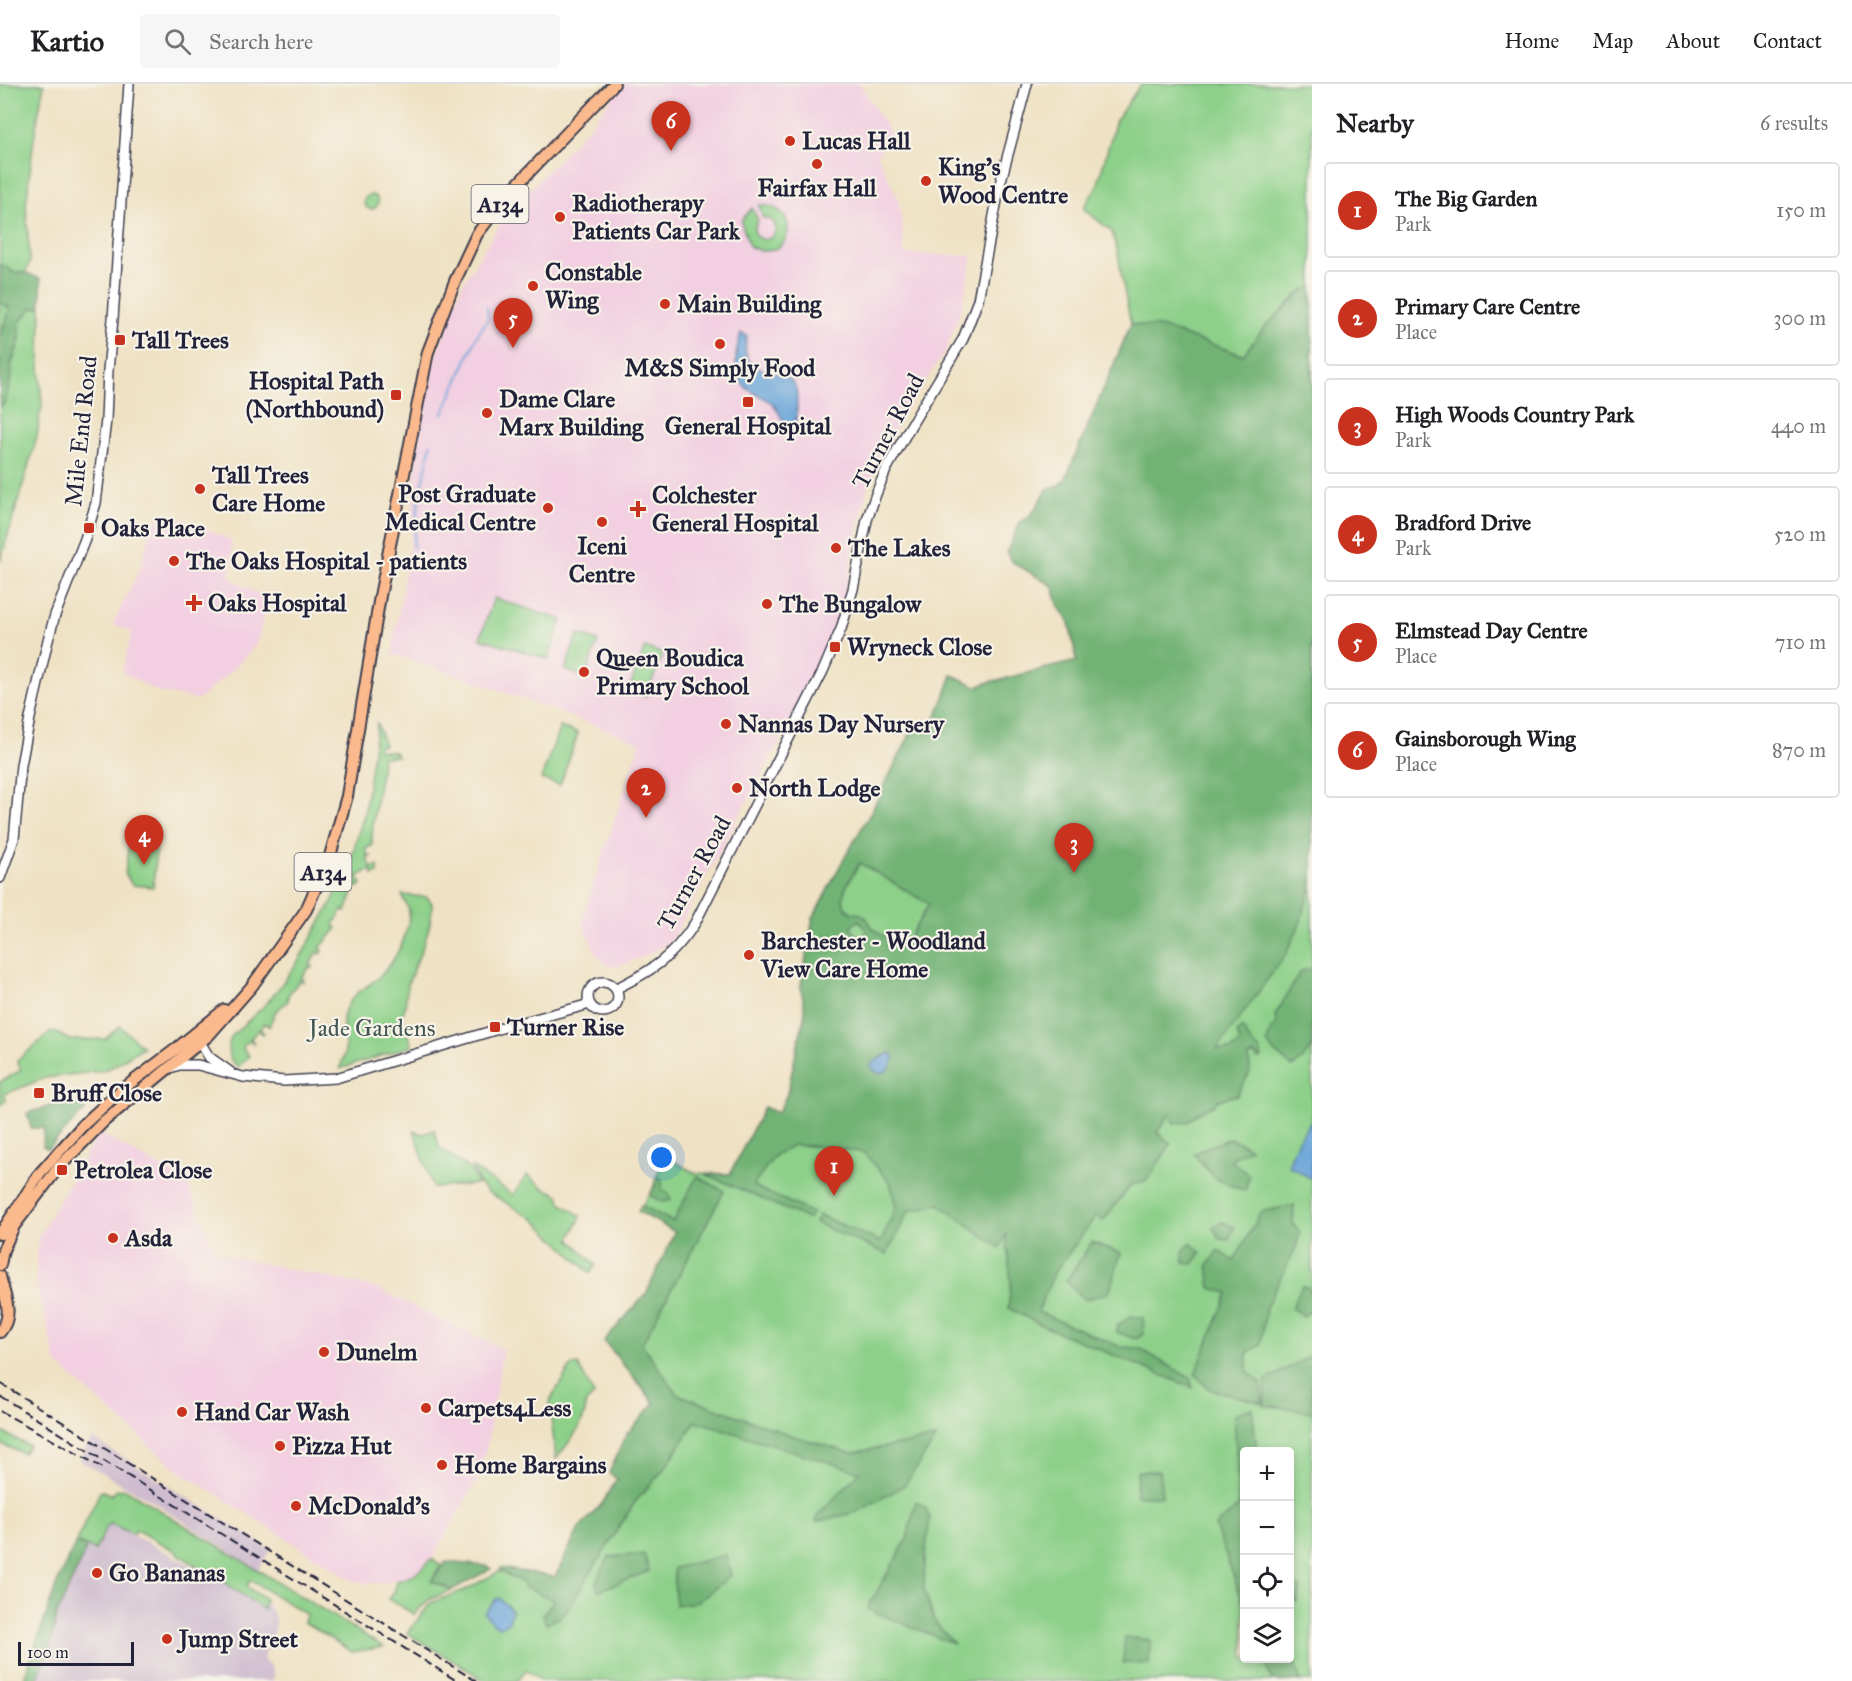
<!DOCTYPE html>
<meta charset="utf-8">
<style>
body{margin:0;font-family:"IM FELL Great Primer",serif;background:#f6f6f6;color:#202124}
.controls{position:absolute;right:18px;bottom:18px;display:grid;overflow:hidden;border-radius:6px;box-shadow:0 3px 9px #0003}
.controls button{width:54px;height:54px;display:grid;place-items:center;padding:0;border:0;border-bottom:2px solid #e0e0e0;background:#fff;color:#202124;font:30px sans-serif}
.scale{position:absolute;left:18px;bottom:15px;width:116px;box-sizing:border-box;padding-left:6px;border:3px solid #22223b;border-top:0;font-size:16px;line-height:21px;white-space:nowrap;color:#22223b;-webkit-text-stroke:4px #f7f3e8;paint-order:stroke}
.you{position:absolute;left:662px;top:1074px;width:21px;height:21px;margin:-15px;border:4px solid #fff;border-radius:50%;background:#1a73e8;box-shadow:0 0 0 9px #1a73e833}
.badge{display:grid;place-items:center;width:39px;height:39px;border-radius:50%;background:#c8321e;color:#fff;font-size:20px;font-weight:700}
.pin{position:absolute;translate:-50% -50px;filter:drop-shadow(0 2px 3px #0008)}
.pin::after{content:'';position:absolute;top:32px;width:21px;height:18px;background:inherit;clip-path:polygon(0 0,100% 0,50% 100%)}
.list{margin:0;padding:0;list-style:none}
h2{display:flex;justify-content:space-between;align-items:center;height:78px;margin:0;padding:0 24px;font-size:26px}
h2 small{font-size:20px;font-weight:400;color:#757577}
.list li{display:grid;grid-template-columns:39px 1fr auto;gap:18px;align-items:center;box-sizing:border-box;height:96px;margin:0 12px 12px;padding:0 12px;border:2px solid #e0e0e0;border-radius:6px}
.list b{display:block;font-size:22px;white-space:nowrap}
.list p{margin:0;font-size:20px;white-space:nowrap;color:#757577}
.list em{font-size:20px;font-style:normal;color:#757577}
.icon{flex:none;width:33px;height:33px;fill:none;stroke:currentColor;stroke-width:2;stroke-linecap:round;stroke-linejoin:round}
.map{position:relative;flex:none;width:1312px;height:1597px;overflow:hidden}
header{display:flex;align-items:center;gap:36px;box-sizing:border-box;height:84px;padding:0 30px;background:#fff;border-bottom:2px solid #e0e0e0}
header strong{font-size:28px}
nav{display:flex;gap:33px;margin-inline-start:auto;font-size:21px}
.search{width:420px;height:54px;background:#f6f6f6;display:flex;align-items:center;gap:15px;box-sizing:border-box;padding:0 21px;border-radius:6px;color:#757577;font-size:22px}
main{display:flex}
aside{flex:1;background:#fff}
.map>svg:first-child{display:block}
.built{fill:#f2cfe1}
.industrial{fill:#cfbdcf}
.green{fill:#8cd089;stroke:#577962;stroke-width:1.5;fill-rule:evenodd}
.forest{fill:#71b275;stroke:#4a6a58;stroke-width:1.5;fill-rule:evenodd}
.water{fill:#69a4d9;stroke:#46638a;stroke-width:1.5}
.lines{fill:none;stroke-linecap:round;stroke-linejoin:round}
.stream{stroke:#69a4d9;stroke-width:2}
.tertiary-casing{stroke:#413f50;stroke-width:12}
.primary-casing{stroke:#413f50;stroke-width:14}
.tertiary{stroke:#fff;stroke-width:9}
.primary{stroke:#fbba8d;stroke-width:10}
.rail{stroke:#22223b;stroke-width:2;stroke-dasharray:9 4.5;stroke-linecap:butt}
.poi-dot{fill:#c8321e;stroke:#f7f3e8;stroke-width:2}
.labels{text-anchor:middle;stroke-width:4.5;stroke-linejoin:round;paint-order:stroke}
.shield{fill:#f7f3e8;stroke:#62616f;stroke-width:1.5}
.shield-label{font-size:22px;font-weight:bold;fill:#22223b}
.poi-label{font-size:24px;font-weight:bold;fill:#22223b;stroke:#f7f3e8;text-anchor:start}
.street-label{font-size:24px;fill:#22223b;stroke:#f7f3e8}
.park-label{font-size:24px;fill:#425652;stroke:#f7f3e8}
</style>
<header>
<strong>Kartio</strong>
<div class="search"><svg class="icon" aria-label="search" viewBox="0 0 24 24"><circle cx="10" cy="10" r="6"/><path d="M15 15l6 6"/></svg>Search here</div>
<nav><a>Home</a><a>Map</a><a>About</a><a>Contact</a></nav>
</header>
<main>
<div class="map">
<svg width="1312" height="1597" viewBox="0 0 1312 1597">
<rect width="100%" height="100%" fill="#f7f3e8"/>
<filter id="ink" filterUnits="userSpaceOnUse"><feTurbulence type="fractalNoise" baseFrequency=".0167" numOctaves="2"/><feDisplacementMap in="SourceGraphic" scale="12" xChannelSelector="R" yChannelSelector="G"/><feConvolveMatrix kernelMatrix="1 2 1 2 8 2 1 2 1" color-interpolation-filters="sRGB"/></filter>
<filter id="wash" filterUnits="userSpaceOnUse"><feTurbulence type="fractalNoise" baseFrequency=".008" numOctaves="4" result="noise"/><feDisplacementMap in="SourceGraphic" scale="24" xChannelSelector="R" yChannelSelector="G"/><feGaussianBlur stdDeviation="1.35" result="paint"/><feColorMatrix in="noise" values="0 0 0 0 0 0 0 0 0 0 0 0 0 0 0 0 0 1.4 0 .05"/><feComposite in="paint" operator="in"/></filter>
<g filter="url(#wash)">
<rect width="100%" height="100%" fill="#efe2c4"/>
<!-- built -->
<path class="built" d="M624,0h236l33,53 -16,17 21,44 5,32 1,24 69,2 -11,50 -15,43 -44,65 -35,72 -11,46 -13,68 -9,28 -46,96 -117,216 -18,12 -37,15 -10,-1 -10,-11 -13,-29 -1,-10 57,-174 -179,-66 -69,-22 19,-119 7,-104 16,-70 28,-76 44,-70 82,-87z
M166,428l65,28 1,21 -3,16 36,21 -3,27 -6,20 -26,27 -32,28 -40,-8 -36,-20 10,-40 -19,-8 27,-56 13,-45z
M99,1049l88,49 28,71 161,35 127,61 -17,101 -8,28 -46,81 -18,16 -30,8h-17l-15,-3 -174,-110 -121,-106 -21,-80 2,-47z"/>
<!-- industrial -->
<path class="industrial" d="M92,1354l179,112 -13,20 -104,-68 -75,-42z
M109,1439l158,81 7,11 2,11 -13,32 8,9 3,9 -2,5h-235l15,-42 5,-25 14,-34 16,-33 8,2z"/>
<!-- green -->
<path class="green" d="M0,0h44l-10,54 -8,68 4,57 -5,10 -12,-1 -13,-7z
M1141,0h171v1597h-770l-16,-11 -9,11h-31l-79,-48 24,-30 36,-14 33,-18 1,-3 54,9 24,-48 23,-25 15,-25 -8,-6 46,-69 -51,-63 46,-51 25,-58 -37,-21 14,-20 7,-21 12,-10 24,13 35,1 34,-67 14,6 9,-19 18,-81 -4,-27 12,-68 28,-54 28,-48 46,-91 14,4 10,-18 13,-36 26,12 8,-4 91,-22 -8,-39 -10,-15 -6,-21 -42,-25 -4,-9 13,-30c14,-6 20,-21 28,-34l8,-1 9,-7 66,-156 -9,-45 -4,-26 -6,-21 -29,-24 14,-21 19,-67zM1244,1368h46v206h-46z
M364 118a7 7 0 1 1 14 0a7 7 0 1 1-14 0Z
M759,121c48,0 31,64 -10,41l-8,-25 11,-13 6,12 -4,9 2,7 8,4 8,-3 4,-7 -2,-8 -7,-4h-4z
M0,218l10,6 -10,30z
M41,223l-1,62 2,38 -2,6 -3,24 -37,125v-154l6,-8 5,-34 9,-26 -1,-17 13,-15z
M494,514l68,22 -14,39 -68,-21z
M578,550l20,7 -13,36 -20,-7z
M645,563l18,7 -17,42 -17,-7z
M377,638l7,23h-5v5l16,2 2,4 -15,1c-1,29 -11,59 -10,89l-6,2 1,7 5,1 -5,1 4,10 7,-1v7l-5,2 -2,-6 -14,8 5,7 -3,3 -4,-1 -9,26 -4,-2 -8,15 3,3 -17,20 3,2 -2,4 -4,-2 -7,12 3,2 -1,2 -3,-1 -8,11 3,2 -1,2 -3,-2 -12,15v6l-13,11 -6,15 -4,-4 -5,6 4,4 -1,1 -5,-4 -7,8 3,6 -4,-4 -8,7 7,9 -11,11c-11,-8 -12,-19 -6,-31l35,-33 15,-19 15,-21 35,-61 20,-46 12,-42z
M560,643l18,6 -18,52 -19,-6z
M135,757l20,2 1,9 -3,35 -21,-2 -7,-12 4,-29h6z
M402,811l25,2 5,6c0,29 -13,51 -23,78 -5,11 0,27 -9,36l1,11 6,3 5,15 -72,23c1,-7 6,-14 5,-22 0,-15 -6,-27 2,-41 7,-13 20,-19 31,-28 17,-15 32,-45 31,-67 -1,-6 -6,-11 -7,-16z
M120,942l23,21 -31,20 -11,4 -56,7 -40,16 1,7 -6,4v-23l21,-12 -4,-9 35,-30 18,9 35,-1z
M434,1046l6,18 31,22 7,14 -45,4 -19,-57 9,3z
M472,1083l41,28 14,-20 17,13 15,7 3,9 19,12 -11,23 26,26 -6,8 -56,-54 -45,-26 -9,-8z
M578,1281l16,30 -9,9c4,16 -19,42 -29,55l-7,-57 22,-36z
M0,1347l29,15 -6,7 -23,-9z
M125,1405l259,158 -32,5 -48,-30 2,-8 -56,-34 -3,7 19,13 -3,4 1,6 -52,-36 -7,-2 -35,-24 -34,-18 -3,4 -24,-11 -14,27 -19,-8 25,-52 10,5 6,-5z
M432,1475l9,7 -10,15 21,9 -23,10 -15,14 -26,-15 6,-6 3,-12 17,-6z"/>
<!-- forest -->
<path class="forest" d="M0,181l5,1 8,6 13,1 15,6v28l-9,1 -13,15 1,16 -9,26 1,7 -6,28 -6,8v-70l10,-30 -10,-6z
M1312,204v597l-13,41 -13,28 -69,95 14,1 9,-7 -3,-10 5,-5 11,17 6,4 3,8 -4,2 -4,-5 -5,3 1,15 -13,23 -19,5 -5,6 -14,6 -11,10 -14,2 -4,-10 -13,18 14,12 -24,36 -16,5 -28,36 -7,-5 -42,57 -16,39 83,35 18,1 51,30 3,10 -150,-62 -35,-18 3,-25 -5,-48 -6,13 -61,-44 -30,7 -22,43 -72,-31 4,-8 62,27 15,-35 -6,-25 -26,-29 -25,-5 -46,-3 -18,10 -22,31 60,27 -5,6 -103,-45h25l34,-67 14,6 9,-19 18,-81 -4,-27 12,-68 28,-54 28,-48 46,-91 14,4 10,-18 13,-36 26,12 8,-4 91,-22 -8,-39 -10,-15 -6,-21 -42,-25 -4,-9 13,-30c14,-6 20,-21 28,-34l8,-1 9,-7 66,-156 29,3 83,28 20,-26 41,-40zM860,779l69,41 -22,37 -7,3c-8,-3 -18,-8 -25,-14 -5,-4 -7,-12 -12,-15 -3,-2 -7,-1 -10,-2 -22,-10 -1,-37 7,-50zM859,836l8,11 -8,7 -9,-11zM890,969l-3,18 -5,2 -2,-16z
M1312,885v78l-10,13 -10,7 -20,-17 -5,-8 4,-13 5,-4 -1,-10c6,-8 22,-40 27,-44 3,-2 6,-1 10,-2z
M68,1017l18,8 -38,40 -5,-3 1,-18h-13l-4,-15z
M1231,1054l19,10 -20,12 19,15 -4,16 -29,-12 -22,-25 11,-6z
M657,1092l5,4v9l7,5 2,6 -9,2 -13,-7 6,-9z
M697,1092l27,15 -82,153 35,50 117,42 57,17 85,-15 -32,48 -47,26 -41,10 2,-7 42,-43 -164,-51 -31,47 -30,34 -71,113 -18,9 -3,-10 11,-14 -30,-13 -2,-5 -22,-11 1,-3 54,9 24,-48 23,-25 15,-25 -8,-6 17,-38 29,-32 -51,-62 42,-47 29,-62 -37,-21 3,-6 32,17z
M1294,1121l-1,19 7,9 -5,17 -29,57 -5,37 -14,9v18l14,12 2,20 -54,-14 -14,-15 33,-81 -17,-5 -3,-23 10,-15 16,11 27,-49z
M1222,1138l12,5 -5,13 -9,-1 -7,-11z
M1092,1158l29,11 -12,40 -25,7 -18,-19z
M1191,1159l10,10 -8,11 -9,-1 -1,-12z
M1302,1202l6,1 4,10v12l-8,7 -13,-8z
M1131,1232l12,2 1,16 -9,5 -18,-7 1,-7z
M1312,1271v57l-48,-7 2,-25z
M1252,1324l5,43 -13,1v153l-29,-79 24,-20 -5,-92z
M1137,1387h22l3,25h-26z
M916,1417l10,7 4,10 -5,39 -1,32 10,32 20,23 -87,-35 40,-70z
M76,1458l11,5 -30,67 -5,25 -15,42h-14l34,-98z
M644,1470l5,17 -51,20 -2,-10 13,-24z
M726,1471l5,20 -33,27 -23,3 -1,-37z
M446,1478l41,4 4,3 -39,21 -21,-9z
M1290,1500l11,4 -4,14 -7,-1z
M1125,1553l25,3 -1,24 -26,-1z
M1290,1567l11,30h-29l-8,-22 26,-1z"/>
<!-- water -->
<path class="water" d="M741,249l6,3c-11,46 39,28 48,50 2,3 2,10 2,14 0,8 1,16 -2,23l-5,3c-12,-7 -9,-14 -17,-22 -7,-6 -16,-9 -24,-14 -18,-12 -14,-40 -8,-57z
M890,969l4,2c0,9 -6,19 -17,18l-6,-6 1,-4z
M1312,1035v60l-23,-13v-3l8,-21z
M499,1514l13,13 -3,10 -8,6 -6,-2 -11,-12 12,-14z"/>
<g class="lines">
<!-- stream -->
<path class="stream" d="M443,330l34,-78 11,-17 -1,-12
M413,463l5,-40 13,-63"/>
</g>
</g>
<g filter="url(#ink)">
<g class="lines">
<!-- tertiary casing -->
<g class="tertiary-casing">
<path id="tertiary" d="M0,794l14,-39 7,-74 9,-47 18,-78 7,-25 30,-76 11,-36 10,-83 2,-50 5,-51 16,-235
M588 913a15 15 0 1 1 30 0a15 15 0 1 1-30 0Z
M617,904c36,-18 56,-31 78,-65l128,-252 18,-42 12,-40 14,-69 9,-26 10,-24 24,-43 53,-88 15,-39 22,-116 27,-100
M194,960l6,-2 9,15 21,15
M170,984l9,-3h19l45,12 41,4 52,-3 169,-51 85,-23"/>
</g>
<!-- primary casing -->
<g class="primary-casing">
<path id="primary" d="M0,1150l40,-61 43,-48 36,-33 57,-43 48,-39
M0,1181l3,-15 11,-24 44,-58 46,-47 105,-86 43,-49 54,-76 24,-54 17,-60 33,-200 48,-244 27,-71 22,-47 31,-40 106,-110
M0,1192c4,20 15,38 0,56"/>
</g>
<!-- tertiary -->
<use href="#tertiary" class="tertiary"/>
<!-- primary -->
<use href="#primary" class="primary"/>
<!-- rail -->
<path class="rail" d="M0,1299l476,298
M0,1312l457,285
M0,1327l103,57"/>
</g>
</g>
<!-- markers -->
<g class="poi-dot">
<circle cx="790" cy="57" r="6"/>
<circle cx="817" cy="80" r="6"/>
<circle cx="926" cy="97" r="6"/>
<circle cx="560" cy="133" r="6"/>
<circle cx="533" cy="202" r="6"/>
<circle cx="665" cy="220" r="6"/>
<rect x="114" y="250" width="12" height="12" rx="3"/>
<circle cx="720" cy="260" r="6"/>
<rect x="390" y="305" width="12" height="12" rx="3"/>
<rect x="742" y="312" width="12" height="12" rx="3"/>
<circle cx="487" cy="329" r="6"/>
<circle cx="200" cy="405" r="6"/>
<circle cx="548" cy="424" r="6"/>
<path d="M635 416h6v6h6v6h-6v6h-6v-6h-6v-6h6z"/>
<circle cx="602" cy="438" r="6"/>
<rect x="83" y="438" width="12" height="12" rx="3"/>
<circle cx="836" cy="464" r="6"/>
<circle cx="174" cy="477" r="6"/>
<path d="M191 510h6v6h6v6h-6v6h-6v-6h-6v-6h6z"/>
<circle cx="767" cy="520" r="6"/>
<rect x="829" y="557" width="12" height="12" rx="3"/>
<circle cx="584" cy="588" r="6"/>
<circle cx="726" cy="640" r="6"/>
<circle cx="737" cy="704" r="6"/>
<circle cx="749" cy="871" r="6"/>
<rect x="489" y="937" width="12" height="12" rx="3"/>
<rect x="33" y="1003" width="12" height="12" rx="3"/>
<rect x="56" y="1080" width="12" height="12" rx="3"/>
<circle cx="113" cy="1154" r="6"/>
<circle cx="324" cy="1268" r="6"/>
<circle cx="426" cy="1324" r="6"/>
<circle cx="182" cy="1328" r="6"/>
<circle cx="280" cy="1362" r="6"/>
<circle cx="442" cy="1381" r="6"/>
<circle cx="296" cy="1422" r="6"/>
<circle cx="97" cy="1489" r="6"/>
<circle cx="167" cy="1555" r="6"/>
</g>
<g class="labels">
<!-- shield labels -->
<g class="shield">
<rect x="471.5" y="101" width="57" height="38" rx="4.5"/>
<rect x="294.5" y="769" width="57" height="38" rx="4.5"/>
</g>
<g class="shield-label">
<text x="500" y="128">A134</text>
<text x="323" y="796">A134</text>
</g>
<!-- poi labels -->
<g class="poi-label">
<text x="802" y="65">Lucas Hall</text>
<text x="938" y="91">King's<tspan x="938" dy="28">Wood Centre</tspan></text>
<text x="817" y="112" text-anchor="middle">Fairfax Hall</text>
<text x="572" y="127">Radiotherapy<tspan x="572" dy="28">Patients Car Park</tspan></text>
<text x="545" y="196">Constable<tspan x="545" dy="28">Wing</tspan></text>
<text x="677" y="228">Main Building</text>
<text x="132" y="264">Tall Trees</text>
<text x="720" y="292" text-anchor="middle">M&amp;S Simply Food</text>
<text x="384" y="305" text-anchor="end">Hospital Path<tspan x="384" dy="28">(Northbound)</tspan></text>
<text x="499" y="323">Dame Clare<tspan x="499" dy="28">Marx Building</tspan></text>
<text x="748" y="350" text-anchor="middle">General Hospital</text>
<text x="212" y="399">Tall Trees<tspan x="212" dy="28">Care Home</tspan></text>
<text x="536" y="418" text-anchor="end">Post Graduate<tspan x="536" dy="28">Medical Centre</tspan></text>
<text x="652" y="419">Colchester<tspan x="652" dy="28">General Hospital</tspan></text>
<text x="101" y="452">Oaks Place</text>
<text x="602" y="470" text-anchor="middle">Iceni<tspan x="602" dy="28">Centre</tspan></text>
<text x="848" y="472">The Lakes</text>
<text x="186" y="485">The Oaks Hospital - patients</text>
<text x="208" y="527">Oaks Hospital</text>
<text x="779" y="528">The Bungalow</text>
<text x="847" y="571">Wryneck Close</text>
<text x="596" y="582">Queen Boudica<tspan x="596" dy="28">Primary School</tspan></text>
<text x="738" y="648">Nannas Day Nursery</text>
<text x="749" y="712">North Lodge</text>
<text x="761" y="865">Barchester - Woodland<tspan x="761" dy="28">View Care Home</tspan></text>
<text x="507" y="951">Turner Rise</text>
<text x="51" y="1017">Bruff Close</text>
<text x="74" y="1094">Petrolea Close</text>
<text x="125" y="1162">Asda</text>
<text x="336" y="1276">Dunelm</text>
<text x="438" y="1332">Carpets4Less</text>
<text x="194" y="1336">Hand Car Wash</text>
<text x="292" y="1370">Pizza Hut</text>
<text x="454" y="1389">Home Bargains</text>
<text x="308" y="1430">McDonald's</text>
<text x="109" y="1497">Go Bananas</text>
<text x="179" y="1563">Jump Street</text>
</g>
<!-- street labels -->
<g class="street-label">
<text transform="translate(81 347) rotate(-84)" y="8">Mile End Road</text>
<text transform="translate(888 347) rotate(-62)" y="8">Turner Road</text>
<text transform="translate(694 789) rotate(-61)" y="8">Turner Road</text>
</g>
<!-- park labels -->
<g class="park-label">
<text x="372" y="952">Jade Gardens</text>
</g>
</g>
</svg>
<div class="controls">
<button>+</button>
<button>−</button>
<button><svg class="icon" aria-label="locate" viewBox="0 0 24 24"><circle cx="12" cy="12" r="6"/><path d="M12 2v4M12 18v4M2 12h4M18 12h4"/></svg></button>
<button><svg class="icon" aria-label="layers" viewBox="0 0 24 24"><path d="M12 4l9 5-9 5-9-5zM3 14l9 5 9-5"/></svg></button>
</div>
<div class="scale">100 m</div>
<div class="you"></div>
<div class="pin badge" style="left:834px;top:1112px">1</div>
<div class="pin badge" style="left:646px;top:734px">2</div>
<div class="pin badge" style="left:1074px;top:789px">3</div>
<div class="pin badge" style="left:144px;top:781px">4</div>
<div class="pin badge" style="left:513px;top:264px">5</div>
<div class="pin badge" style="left:671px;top:67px">6</div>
</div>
<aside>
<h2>Nearby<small>6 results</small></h2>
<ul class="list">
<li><span class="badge">1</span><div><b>The Big Garden</b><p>Park</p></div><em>150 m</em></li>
<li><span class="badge">2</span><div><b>Primary Care Centre</b><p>Place</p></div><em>300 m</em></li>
<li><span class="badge">3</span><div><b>High Woods Country Park</b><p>Park</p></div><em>440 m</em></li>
<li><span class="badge">4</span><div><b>Bradford Drive</b><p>Park</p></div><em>520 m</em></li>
<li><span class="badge">5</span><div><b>Elmstead Day Centre</b><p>Place</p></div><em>710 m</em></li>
<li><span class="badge">6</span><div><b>Gainsborough Wing</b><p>Place</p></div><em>870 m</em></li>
</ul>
</aside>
</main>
